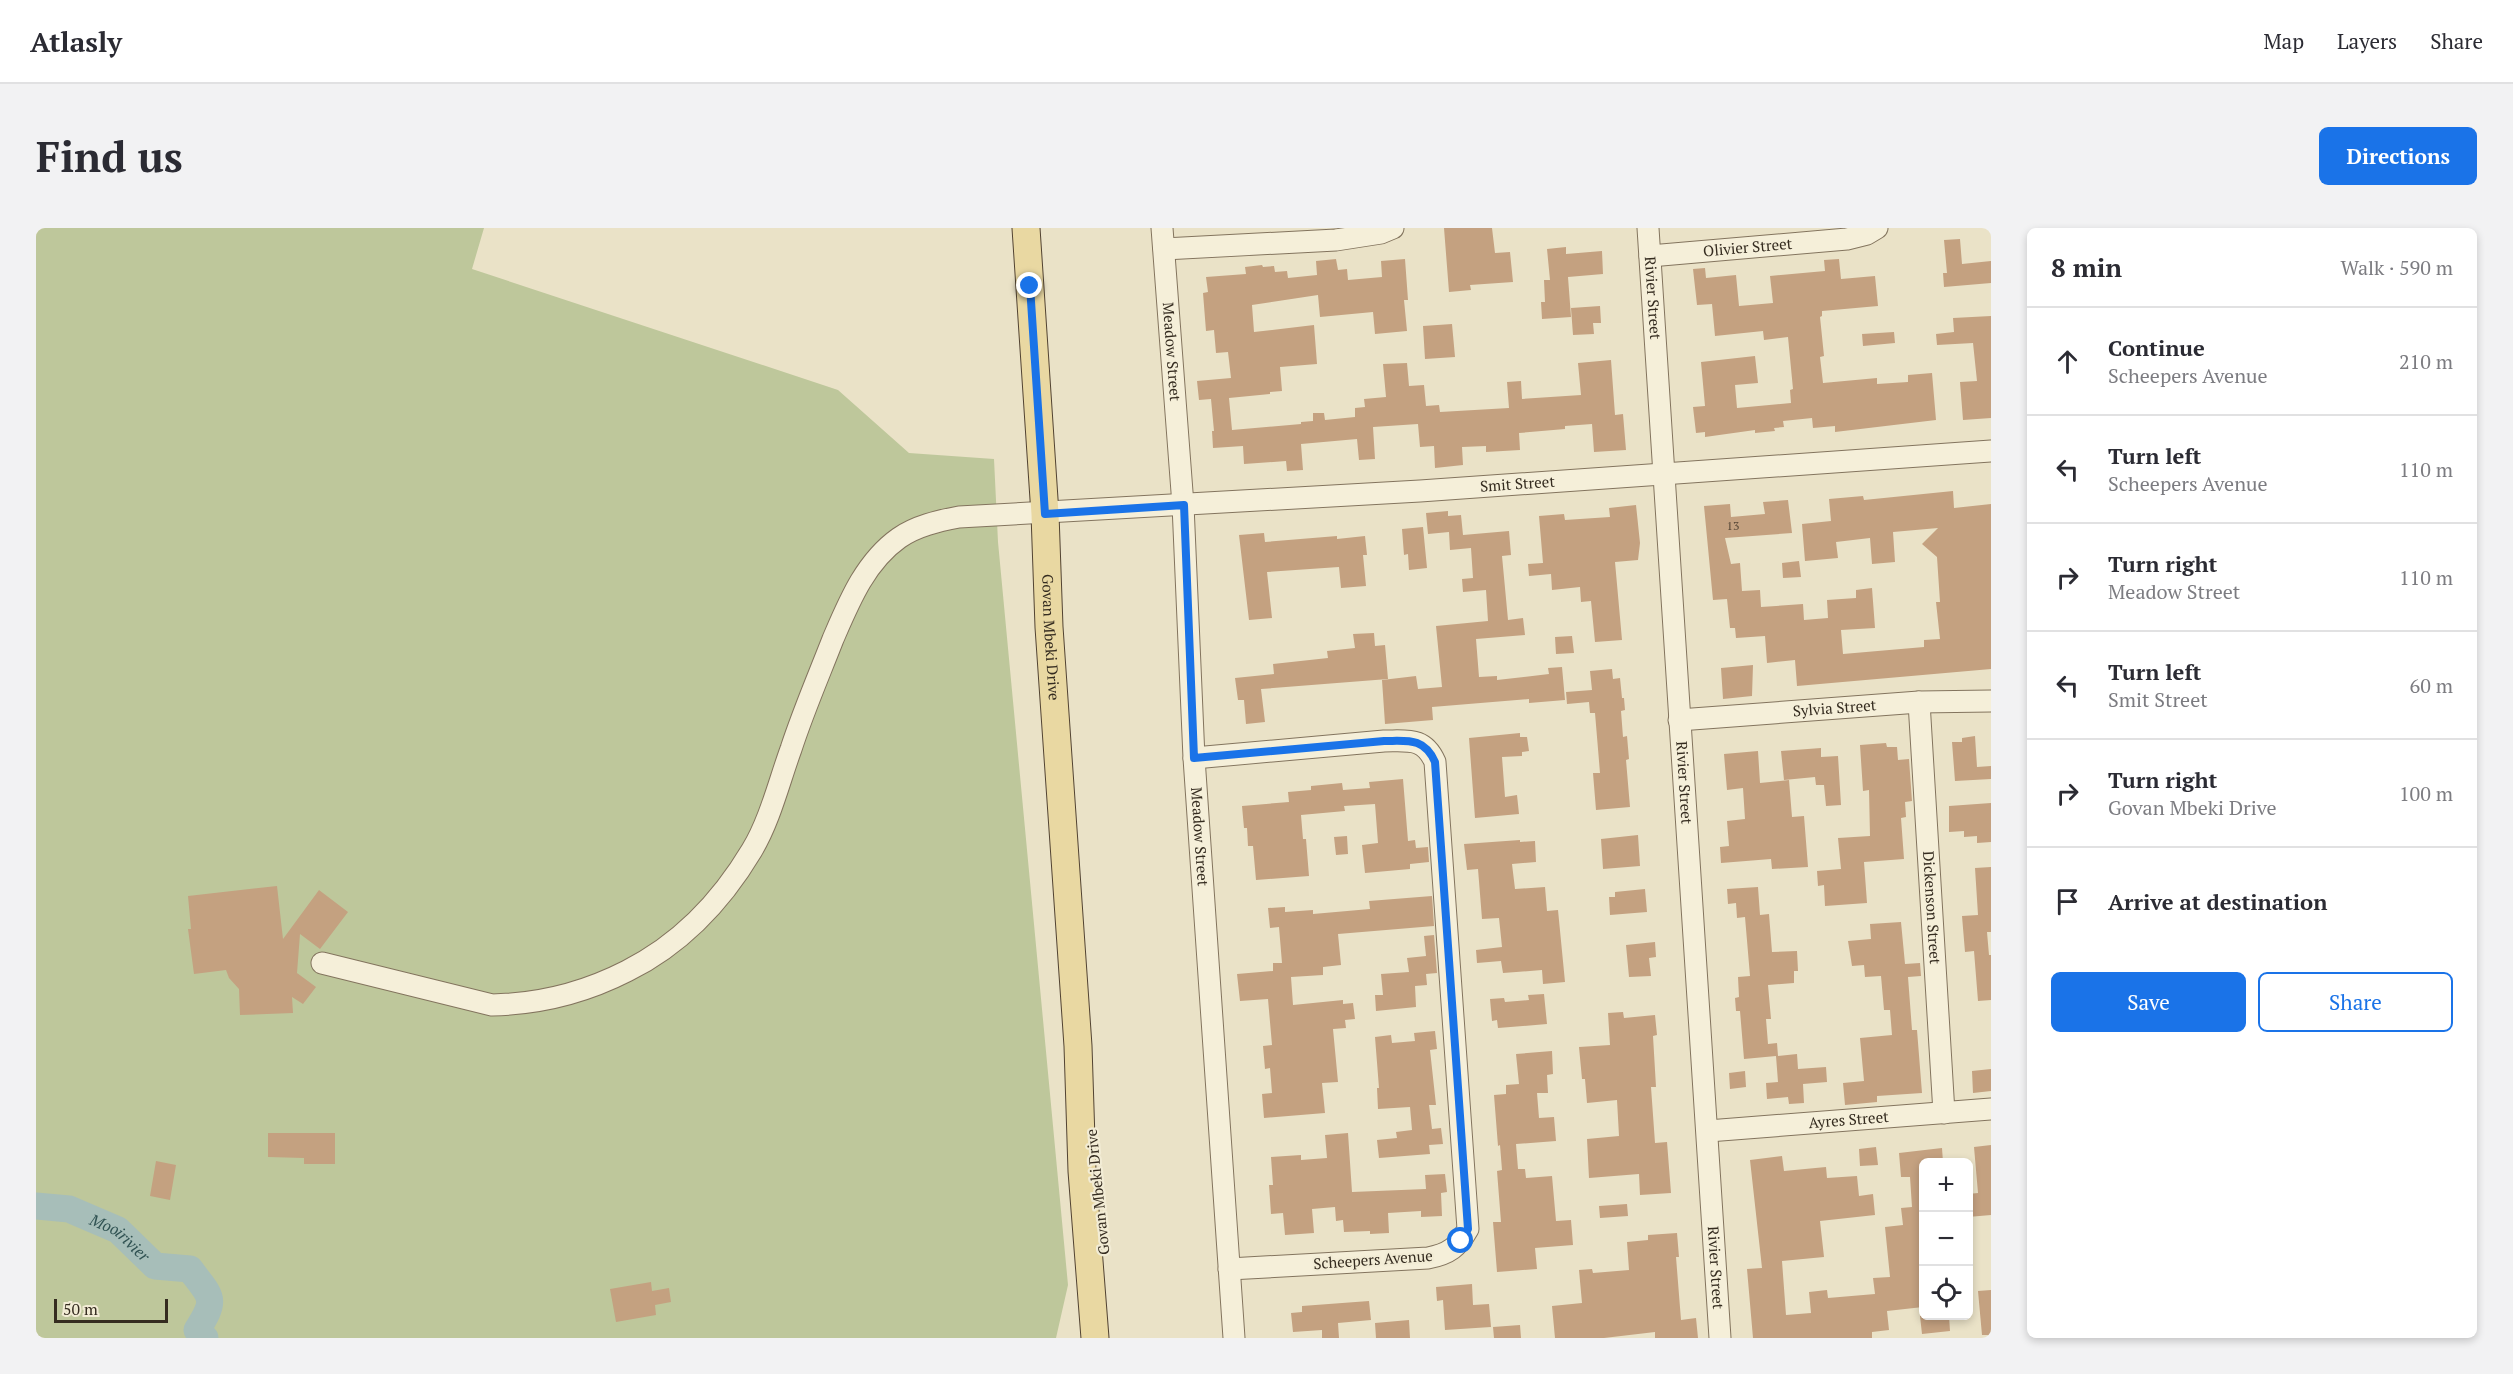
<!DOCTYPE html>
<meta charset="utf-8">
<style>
body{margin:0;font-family:"PT Serif",serif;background:#f2f2f3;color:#2b2b33}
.controls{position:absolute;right:18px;bottom:18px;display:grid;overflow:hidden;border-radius:9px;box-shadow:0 3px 9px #0003}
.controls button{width:54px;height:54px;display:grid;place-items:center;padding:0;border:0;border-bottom:2px solid #e1e1e2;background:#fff;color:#2b2b33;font:30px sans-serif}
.scale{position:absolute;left:18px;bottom:15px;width:114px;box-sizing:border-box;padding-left:6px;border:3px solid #352c20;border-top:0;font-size:16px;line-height:21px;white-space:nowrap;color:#352c20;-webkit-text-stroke:4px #f2ecd5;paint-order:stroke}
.stop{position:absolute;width:18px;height:18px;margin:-14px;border:4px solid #1a73e8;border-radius:50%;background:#fff}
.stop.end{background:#1a73e8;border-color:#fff;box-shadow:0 2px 6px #0008}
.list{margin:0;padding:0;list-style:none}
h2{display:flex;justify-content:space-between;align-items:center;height:78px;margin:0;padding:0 24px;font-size:26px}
h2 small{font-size:20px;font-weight:400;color:#7c7c81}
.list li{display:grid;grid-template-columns:39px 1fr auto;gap:18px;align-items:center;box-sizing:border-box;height:108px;padding:0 24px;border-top:2px solid #e1e1e2}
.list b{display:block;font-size:22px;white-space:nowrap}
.list p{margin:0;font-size:20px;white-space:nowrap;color:#7c7c81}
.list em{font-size:20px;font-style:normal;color:#7c7c81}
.actions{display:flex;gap:12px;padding:18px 24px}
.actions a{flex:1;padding:14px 0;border:2px solid #1a73e8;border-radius:9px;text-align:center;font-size:21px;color:#1a73e8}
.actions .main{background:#1a73e8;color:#fff}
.icon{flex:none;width:33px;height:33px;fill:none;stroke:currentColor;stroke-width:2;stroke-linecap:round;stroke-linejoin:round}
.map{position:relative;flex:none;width:1955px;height:1110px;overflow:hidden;border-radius:9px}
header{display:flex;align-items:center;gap:36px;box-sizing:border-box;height:84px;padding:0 30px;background:#fff;border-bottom:2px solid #e1e1e2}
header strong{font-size:28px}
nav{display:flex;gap:33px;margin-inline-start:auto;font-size:21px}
.intro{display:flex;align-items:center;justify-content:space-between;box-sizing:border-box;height:144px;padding:0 36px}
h1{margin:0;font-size:42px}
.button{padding:15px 27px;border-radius:9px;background:#1a73e8;color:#fff;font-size:21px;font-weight:700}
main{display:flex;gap:36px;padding:0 36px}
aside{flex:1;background:#fff;border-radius:9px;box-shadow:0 3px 9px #0003}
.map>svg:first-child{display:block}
.green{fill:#bec79b}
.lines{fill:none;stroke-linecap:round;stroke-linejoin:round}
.river{stroke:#a7beb9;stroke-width:27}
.building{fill:#c4a180}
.minor-casing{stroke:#83745e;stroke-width:23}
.major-casing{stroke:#524332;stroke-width:29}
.minor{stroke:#f5efd9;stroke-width:21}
.major{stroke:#e9d8a2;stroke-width:27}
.route{stroke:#1a73e8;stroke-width:8}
.labels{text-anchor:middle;stroke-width:4.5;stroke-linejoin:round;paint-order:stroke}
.number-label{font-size:12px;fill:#594938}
.street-label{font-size:15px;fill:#352c20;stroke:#f2ecd5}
.water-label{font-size:16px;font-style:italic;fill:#315353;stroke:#f2ecd5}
</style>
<header>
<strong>Atlasly</strong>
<nav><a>Map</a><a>Layers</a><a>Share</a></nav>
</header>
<div class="intro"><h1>Find us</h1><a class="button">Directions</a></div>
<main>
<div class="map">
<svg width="1955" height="1110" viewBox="0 0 1955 1110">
<rect width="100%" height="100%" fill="#eae2c7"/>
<!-- green -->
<path class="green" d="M0,0h448l-12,41 366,121 71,63 85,6 4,83 70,743 -12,53h-1020z"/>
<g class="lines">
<!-- river -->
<path class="river" id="s1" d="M0,978l33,3 49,21 37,36 35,3c21,29 28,28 7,61l8,8"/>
</g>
<!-- building -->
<path class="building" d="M1408,0h48l3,25 15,-1 3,30 -43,3 1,5 -22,2z
M1924,11l2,25 29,-3v22l-47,4 -1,-14h4l-3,-33z
M1530,19v7l36,-3 1,23 -35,3 3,40 -29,2 -1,-17h4l-1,-22h6l-3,-31z
M1300,31l2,11 9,-1 1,11 34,-3 -1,-16 24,-2 3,41h-4l3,31 -32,3 -2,-22 -53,5 -2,-22 -66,10 2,27 60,-7 3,39 -37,3 2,24 -12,1v2l-41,4 3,32 69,-6v-2l12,-1v-8h11l1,7 30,-3v-9l10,-1 -1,-8 22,-2 -3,-33 24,-1 2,23 15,-1 2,21 13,-1 1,7 69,-4 -2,-26 14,-1 1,18 59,-4 -3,-32 33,-3 4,55 8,-1 3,36 -32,2 -2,-28 -27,2v3l-46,4 1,17 -34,2v-6l-24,1 1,18 -28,3 -1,-22 -14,1 -2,-23 -45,3 2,32 -16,1 -2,-21 -56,5 2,26 -16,1 -1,-10 -42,3 -1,-18 -30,2 -1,-17h2l-3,-32 -12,1 -2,-19 34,-3 -3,-26 -12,1 -2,-23 -8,1 -3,-38 5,-1 -2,-15 40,-3 -1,-7 17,-2 1,2 11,-1 1,6 12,-1 1,7 29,-3 -1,-14z
M1803,31l2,20 34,-3 3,30 -56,5v5l-2,1 4,39 -4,1 3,26 54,-5v6l31,-2v-7l24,-2 4,47 -101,12v-6l-22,2 -1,-10 -29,3 1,6 -10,1 1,3 -20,2v-3l-50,7v-5l-9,1 -3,-26 12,-1 -4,-44 54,-6 3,27 -23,2 2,23 54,-5 -1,-13 3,-1 -5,-52 -24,3 -1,-9 -48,5 -3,-32 -15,1 -4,-36 12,-1 1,10 30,-3 3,31 34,-3 -3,-27 55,-5 -1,-11z
M1564,78l1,17h-8l1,11 -21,1 -2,-27z
M1955,88v102l-28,2 -3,-38 17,-1 -4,-38 -36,2 -1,-11 18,-2 -1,-14z
M1416,96l3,33 -30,2 -2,-33z
M1858,104l1,11 -32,3 -1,-12z
M1917,263l1,17 37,-4v165l-194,17 -2,-26 -28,3 -2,-27 -29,2 -1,-10h-5l-3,-29 -14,1 -9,-94 26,-2 1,13 34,-3 -2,-12 25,-2 4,33 -67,5 6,26 9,-1 2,28 18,-1 1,17 42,-3 1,16 24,-2 -1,-18 29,-2v-8l16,-2 3,40 -34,2 2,24 81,-7v-7l16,-1 -4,-37h4l-3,-45 -15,-13 16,-16 -45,4 2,30 -23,2 -2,-26 -34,4 2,16 -33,3 -3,-37 29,-3 -2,-22 34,-3 1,4z
M1600,277l4,38 -2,17 -23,2 7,78 -27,2 -4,-41 -10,1 -1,-15 -28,3 -1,-16 -22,2 -1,-12 15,-1 -4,-47 25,-2 1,6 45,-3 -1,-9z
M1412,283v5l13,-1 2,20 46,-4 2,24 -9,1 6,64 15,-2 2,17 -49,4 3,38 18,-1v4l52,-6 -1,-6 14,-1 3,33 -36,3v-4l-97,8 1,13 -48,4 -3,-44 34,-4 2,13 24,-2 -6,-61 52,-5 -2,-31 -23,2 -1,-13 11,-1 -2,-30 -21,2 -1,-18 -21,2 -2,-21z
M1387,299l4,41 -18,2 -1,-16 -4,1 -2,-26z
M1228,305l1,9 72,-6v3l28,-3 2,19h-4l3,31 -25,2 -2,-21 -72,5 5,46 -23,2 -10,-85z
M1763,333l2,16 -18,1 -1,-15z
M1338,405l1,13 10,-1 3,34 -127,10 4,33 -19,2 -2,-24h-6l-3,-22 39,-4 -1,-10 55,-6 -1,-7 28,-3 -2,-14z
M1536,408l2,17 -18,1 -1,-17z
M1717,437l-1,31 -29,3 -2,-31z
M1576,441l1,10 7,-1 2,20h2l1,12 -4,1 2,26 4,-1 2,23 -3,1 4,47 -34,3 -3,-37h7l-5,-60h-5l-1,-11 -22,2 -1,-12 26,-2 -2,-19z
M1484,505v4h7l2,14 -7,1v4l-20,1 3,40 12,-2 2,19 -44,4 -6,-80z
M1939,508l2,31 14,-1v13l-36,2 -3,-39h10v-4z
M1850,515l1,4h10l1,13 11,-1 3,42 -7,1 1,15 -5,1 3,41 -40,3 3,41 -42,3 -1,-21 -6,1 -1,-15 24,-2 -3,-31 32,-2 -1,-46 -6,1 -3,-46z
M1785,520v9l17,-1 3,49 -15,1 -2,-21h-8l-1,-8 -31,3 -3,-29z
M1722,523l2,32 29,-3 3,37 12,-1 4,51 -36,2 -1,-10 -50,4 -1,-16 9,-1 -2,-25 18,-2 -2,-31 -16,2 -3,-36z
M1367,551l5,62 7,-1 1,8 12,-1 1,15 -19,2v5l-45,4 -3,-28 16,-2 -3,-39 -31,2 1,5 -44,4 2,24h3l3,37 -53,4 -3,-34h-5l-1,-18h-3l-2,-22 47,-4 -1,-10 23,-2v-4l31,-3 1,7 27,-2 -1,-6z
M1955,575v39l-14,1v-7l-13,1v-6l-15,1v-26z
M1602,607l2,31 -37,3 -2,-30z
M1311,608l1,18 -12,1 -2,-18z
M1484,612v2l15,-1 1,21 -24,2 3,25 30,-2 2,24 11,-1 7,72 -22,2 -1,-14 -39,3 -2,-12 -24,2 -1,-13 26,-3 -3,-29 -17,1 -4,-50 -11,1 -3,-26z
M1955,639v65h-4l2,23h2v45l-13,1 -4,-50 -9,1 -3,-36 16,-1 -3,-47z
M241,658l6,53 36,-49 29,22 -28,37 -20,-15 -3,39 19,14 -13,17 -11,-7 1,16 -53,2 -1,-26 -10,-11 -3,-8 -32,4 -6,-45h3l-3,-33z
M1722,659l2,28 9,-1 3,38 25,-1 1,20h-4v12l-26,2 3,34h-5l2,25 9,-1 1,13 19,-2 1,15 28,-2 1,15 -24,2 1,19 -15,1 -1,-7 -21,2 -1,-16 12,-1 -2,-26 -32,3 -4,-48h-4l-1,-13 4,-1 -1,-20 12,-1 -5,-59 -8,1 -1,-15 -8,1 -1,-15z
M1609,661l2,23 -37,3 -1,-18h6v-5z
M1396,668l2,30 -96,8 3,31 -18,2v8l-32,2 2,28 50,-5v4l10,-1 2,16 -10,1 1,8 -13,1 5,53 -16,1 3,30 -61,5 -2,-24 10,-1 -2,-25 -5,1 -2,-23 9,-1 -4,-46 -28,2 -3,-27 36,-3v-8h9l-3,-36 -9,1 -2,-20 17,-1v5l28,-2v4l57,-5 -1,-8z
M1865,694l4,42 15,-1 1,13 -13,1 4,53h5l5,63 -45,3v6l-32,3 -2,-22 21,-2 -4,-43 32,-3 -2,-25h-6l-3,-34 -16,1 -1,-12 -12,1 -4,-25 23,-2 -1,-15z
M1398,707l3,38 -11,1 1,11 -12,1 1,21 -40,4 -1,-16h8l-2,-21 28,-2 -2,-14 19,-2 -2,-20z
M1619,714l1,15 -7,1 2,18 -22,1 -3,-32z
M1508,766l3,30 -49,4 -1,-8 -5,1 -2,-22 14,-1 1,4 24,-2 -1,-5z
M1587,784l1,6 31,-3 2,20 -4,1 3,51h-5l4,56 12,-1 4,51 -31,2 -1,-21 -50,4 -2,-39 32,-3 -2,-36 -30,3 -2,-24h-3l-3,-32 31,-2 -2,-32z
M1399,803l2,18 -7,1 6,55h-7l3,24 9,-1 2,16 -14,1 1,9 -51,4 -2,-18 20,-2 -1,-6 16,-2 -2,-23 -32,2 -1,-21h2l-4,-51 16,-2 1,8 23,-2 -1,-8z
M1516,823l1,23 -6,1 1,18h-11l2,25 15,-1 2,24 -40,3 2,25h7l1,9 26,-2 4,45 15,-1 2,25 -38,3 2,21 -40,3 -4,-50h8l-4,-51 5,-1 -2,-25 -2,1 -4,-51 12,-1v-9l13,-1 -3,-30z
M1955,841v22l-18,2 -1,-22z
M1709,843l1,16 -16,2 -1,-16z
M232,905h67v31h-31v-6l-36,-1z
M1312,905l4,59 74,-3 -1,-14 20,-1 2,18 -6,1 1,23 -21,1v-6l-33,2 1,20 -19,1v-3l-26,1 -1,-12 -7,1 -1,-14 -23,2 2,24 -29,2 -2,-22 -12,1 -2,-29h4l-2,-28 30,-2v5l26,-2 -2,-23z
M1955,917v70l-23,2v-23l10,-1 -4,-46z
M1840,919l2,18 -18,1 -1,-17z
M1906,920l1,14h-20v145l-36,4 2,19 -17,2v6h-119l-6,-69 15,-1 -12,-108 32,-4 2,15 42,-4 1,11 30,-2 2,20 14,-2 2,21 -55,6 4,36 -42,4 4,54 25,-2 -2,-21 18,-2 1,8 47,-4 -2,-16 17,-1 -5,-50 18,-2 -2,-17 11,-1 -2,-30h-9l-2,-24z
M120,933l20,4 -6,35 -20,-4z
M1591,976l1,12 -28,2 -1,-12z
M1641,1005l2,24h-3l5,63 15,-2 2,20h-43v-6l-51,6h-49l-3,-32 30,-3 -3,-33 13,-1 1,4 36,-3 -2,-28 21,-2v-5z
M615,1054l1,9 17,-3 2,14 -16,3 1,10 -40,7 -6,-33z
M1436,1056l1,21 16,-1 2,23 -46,3 -2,-30 -6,1 -1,-14z
M1955,1062v45h-9l-4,-44z
M1333,1073l2,19 -33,3 1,15h-17v-8l-29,2 -2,-19 11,-1v-6z
M1884,1088h29l1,15 -28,3z
M1373,1092l1,18h-34l-1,-15z
M1484,1097l1,13h-27l-1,-11z"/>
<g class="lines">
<!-- minor casing -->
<g class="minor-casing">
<g id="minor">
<path id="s2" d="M1126,0l21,277 11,253 40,580"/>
<path id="s3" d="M1612,0l72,1110"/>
<path d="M1128,21l172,-9 45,-7 12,-5"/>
<path id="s4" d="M1614,28l197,-17 20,-5 10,-6"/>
<path id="s5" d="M1883,474l25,411"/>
<path id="s6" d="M1643,492l240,-18 72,-1"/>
<path d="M1158,530l190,-17c24,0 40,-4 51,21l33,467c-10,18 -19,25 -40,29l-199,11"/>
<path id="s7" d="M286,735l170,42c49,-1 92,-12 135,-34 54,-27 94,-69 125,-121 18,-30 27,-68 39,-101 12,-37 28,-74 42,-110 16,-37 32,-77 66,-101 17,-12 39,-17 60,-21l461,-26 571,-40"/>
<path id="s8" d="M1672,903l283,-22"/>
</g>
</g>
<!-- major casing -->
<g class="major-casing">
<g id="major">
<path id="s9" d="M990,0l19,286 4,113 29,419 4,125 13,167"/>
</g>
</g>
<!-- minor -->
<use href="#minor" class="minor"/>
<!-- major -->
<use href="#major" class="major"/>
</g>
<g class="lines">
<!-- route -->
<path class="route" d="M994,58l15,228 139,-9 10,253 190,-17c23,0 40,-4 51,21l33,467 -7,12"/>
</g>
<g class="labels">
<!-- number labels -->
<g class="number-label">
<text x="1697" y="302">13</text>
</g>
<!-- street labels -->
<g class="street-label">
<text dy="5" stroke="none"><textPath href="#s4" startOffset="98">Olivier Street</textPath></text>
<text dy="5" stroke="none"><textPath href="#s3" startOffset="70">Rivier Street</textPath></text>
<text dy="5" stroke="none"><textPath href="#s2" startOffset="124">Meadow Street</textPath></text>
<text dy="5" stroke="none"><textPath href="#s7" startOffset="1464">Smit Street</textPath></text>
<text dy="5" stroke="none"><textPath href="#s9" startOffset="410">Govan Mbeki Drive</textPath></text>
<text dy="5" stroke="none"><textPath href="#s6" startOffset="156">Sylvia Street</textPath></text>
<text dy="5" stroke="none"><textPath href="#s3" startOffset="556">Rivier Street</textPath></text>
<text dy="5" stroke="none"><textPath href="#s2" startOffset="610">Meadow Street</textPath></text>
<text dy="5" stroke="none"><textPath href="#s5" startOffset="206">Dickenson Street</textPath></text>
<text dy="5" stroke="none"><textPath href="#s8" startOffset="141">Ayres Street</textPath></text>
<text transform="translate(1062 964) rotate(-96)" y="5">Govan Mbeki Drive</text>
<text transform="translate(1337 1032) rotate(-4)" y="5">Scheepers Avenue</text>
<text dy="5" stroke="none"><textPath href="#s3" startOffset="1042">Rivier Street</textPath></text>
</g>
<!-- water labels -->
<g class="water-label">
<text dy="6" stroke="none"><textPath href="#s1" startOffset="92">Mooirivier</textPath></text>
</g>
</g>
</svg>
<div class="controls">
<button>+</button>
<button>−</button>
<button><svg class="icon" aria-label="locate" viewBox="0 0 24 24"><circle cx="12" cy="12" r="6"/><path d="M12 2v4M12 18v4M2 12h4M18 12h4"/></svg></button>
</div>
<div class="scale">50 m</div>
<div class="stop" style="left:1425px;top:1013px"></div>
<div class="stop end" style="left:994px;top:58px"></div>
</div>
<aside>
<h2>8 min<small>Walk · 590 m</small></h2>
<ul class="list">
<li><svg class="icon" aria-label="ahead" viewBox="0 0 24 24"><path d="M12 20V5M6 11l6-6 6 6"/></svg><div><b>Continue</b><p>Scheepers Avenue</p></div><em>210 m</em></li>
<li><svg class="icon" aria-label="left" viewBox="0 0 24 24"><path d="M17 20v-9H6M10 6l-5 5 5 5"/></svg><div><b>Turn left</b><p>Scheepers Avenue</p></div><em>110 m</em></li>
<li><svg class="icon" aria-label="right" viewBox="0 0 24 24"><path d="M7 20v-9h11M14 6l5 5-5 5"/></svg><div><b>Turn right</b><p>Meadow Street</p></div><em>110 m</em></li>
<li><svg class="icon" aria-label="left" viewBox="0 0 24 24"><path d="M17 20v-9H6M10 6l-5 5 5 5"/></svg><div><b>Turn left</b><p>Smit Street</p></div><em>60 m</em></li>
<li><svg class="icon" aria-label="right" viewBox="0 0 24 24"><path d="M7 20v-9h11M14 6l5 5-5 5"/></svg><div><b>Turn right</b><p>Govan Mbeki Drive</p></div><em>100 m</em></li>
<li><svg class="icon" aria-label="arrive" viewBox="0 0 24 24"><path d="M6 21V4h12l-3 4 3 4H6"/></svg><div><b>Arrive at destination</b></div></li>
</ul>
<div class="actions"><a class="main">Save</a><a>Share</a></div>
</aside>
</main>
